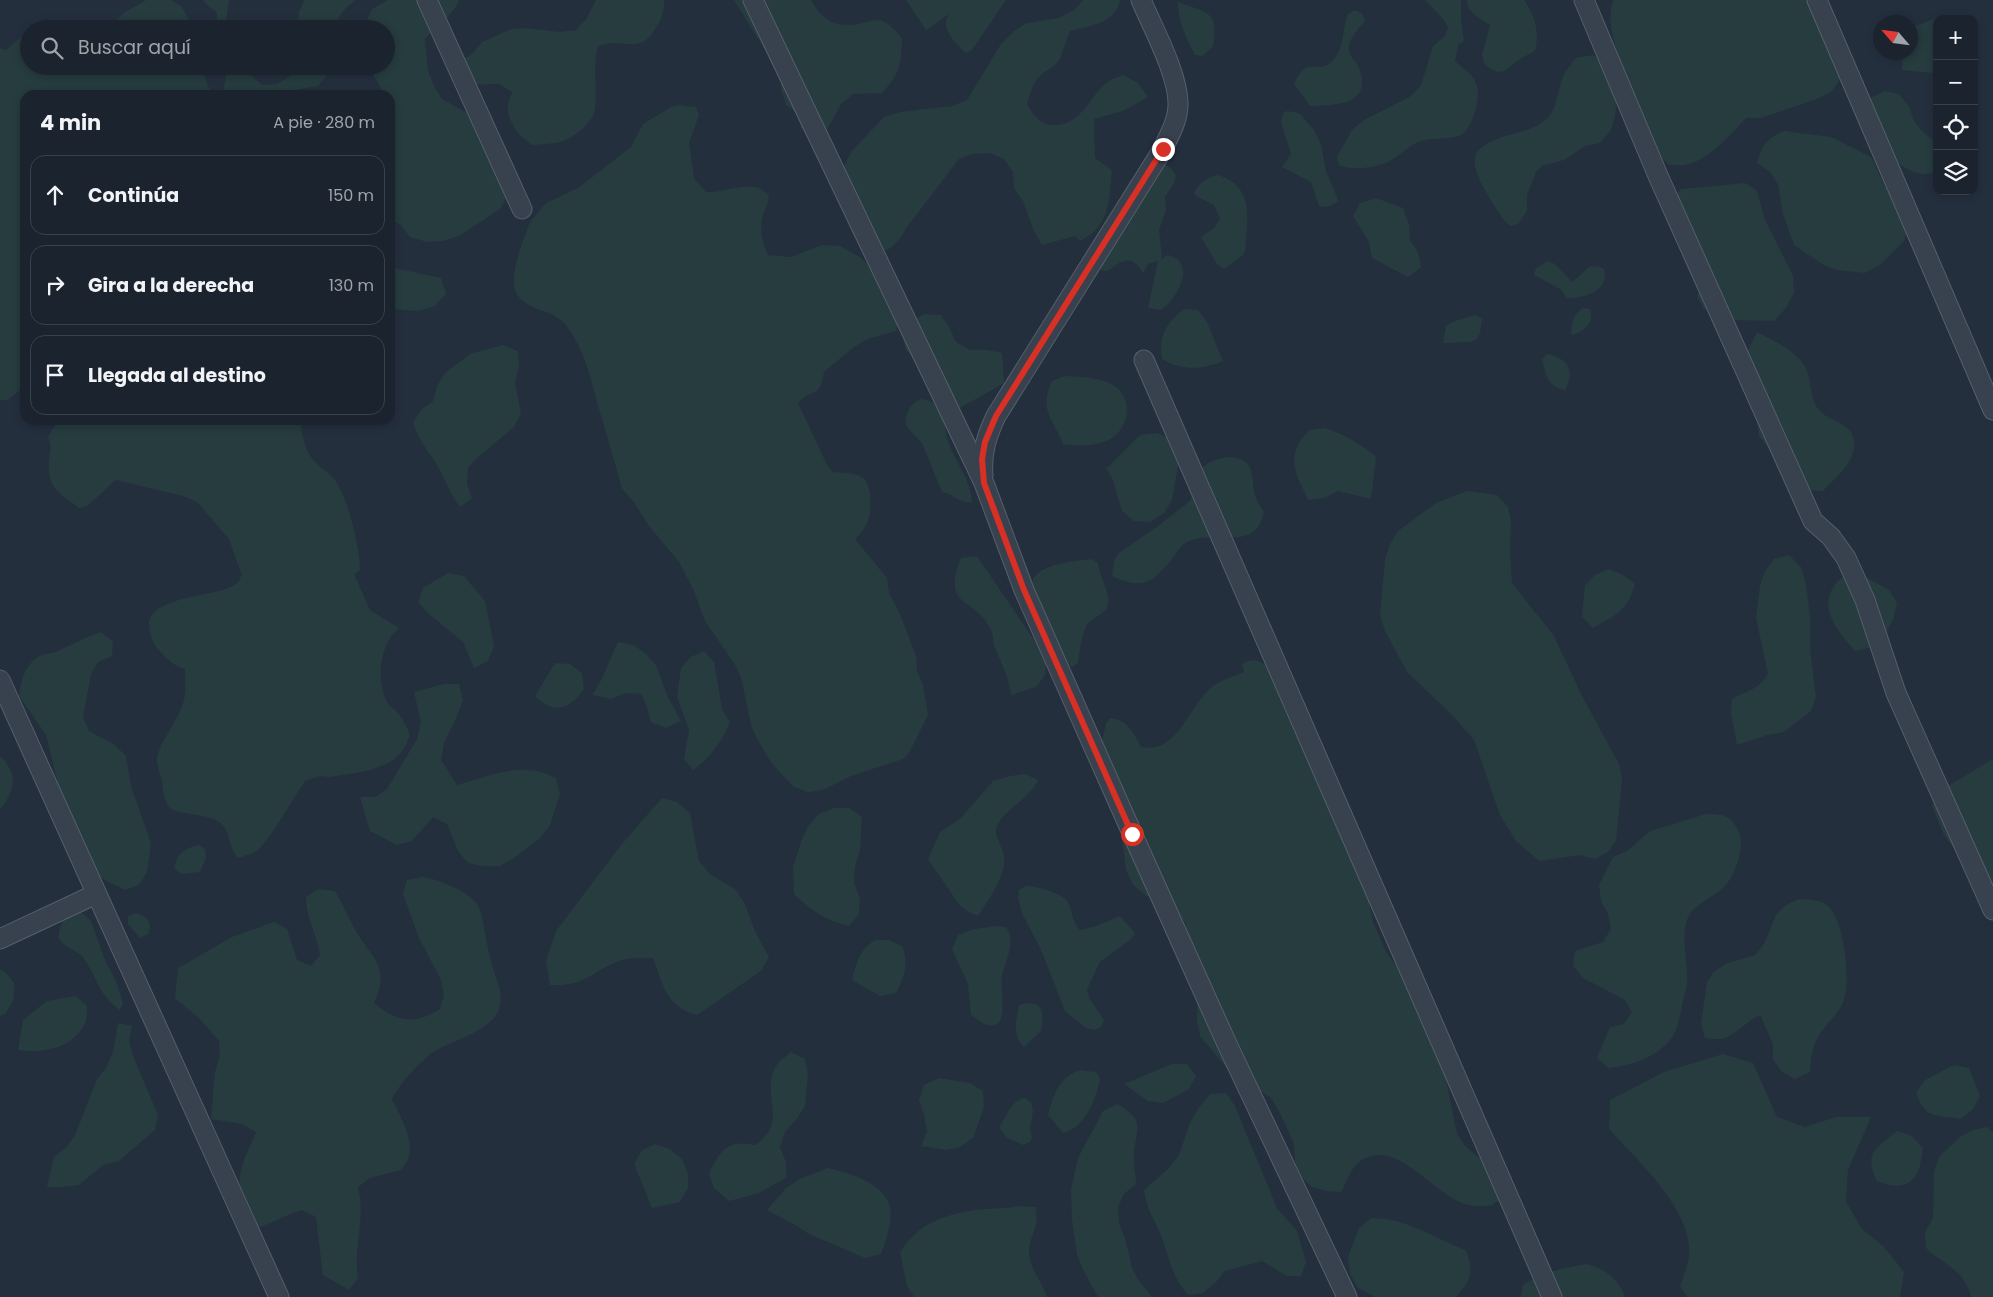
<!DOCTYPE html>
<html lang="es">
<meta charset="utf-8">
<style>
body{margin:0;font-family:Poppins,sans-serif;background:#242b36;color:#f1f3f6}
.controls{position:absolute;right:15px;top:15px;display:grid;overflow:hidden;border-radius:10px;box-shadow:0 2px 8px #0003}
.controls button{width:45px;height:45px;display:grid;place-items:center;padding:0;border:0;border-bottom:1px solid #39404a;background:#1b232e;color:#f1f3f6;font:25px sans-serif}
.compass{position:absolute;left:1873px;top:15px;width:45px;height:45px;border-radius:50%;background:#1b232e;box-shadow:0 2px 8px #0003;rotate:298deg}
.stop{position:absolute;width:15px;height:15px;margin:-11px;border:4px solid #d93025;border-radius:50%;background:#fff}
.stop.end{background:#d93025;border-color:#fff;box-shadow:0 1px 5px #0008}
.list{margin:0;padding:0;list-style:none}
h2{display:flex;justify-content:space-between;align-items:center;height:65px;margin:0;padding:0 20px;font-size:21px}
h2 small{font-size:16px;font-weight:400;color:#a0a4aa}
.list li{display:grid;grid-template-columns:32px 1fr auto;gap:15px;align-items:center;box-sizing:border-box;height:80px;margin:0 10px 10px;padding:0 10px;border:1px solid #39404a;border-radius:15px}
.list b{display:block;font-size:19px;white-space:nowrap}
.list em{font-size:16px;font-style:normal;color:#a0a4aa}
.icon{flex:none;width:28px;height:28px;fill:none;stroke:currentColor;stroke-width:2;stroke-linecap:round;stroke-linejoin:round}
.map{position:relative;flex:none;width:1993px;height:1297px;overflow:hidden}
.search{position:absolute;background:#1b232e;box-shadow:0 2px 8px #0003;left:20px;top:20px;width:375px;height:55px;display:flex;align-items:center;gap:12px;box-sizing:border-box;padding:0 18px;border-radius:28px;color:#a0a4aa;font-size:19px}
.panel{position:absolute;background:#1b232e;box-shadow:0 2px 8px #0003;left:20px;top:90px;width:375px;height:335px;border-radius:15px}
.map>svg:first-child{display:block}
.green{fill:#263c3f}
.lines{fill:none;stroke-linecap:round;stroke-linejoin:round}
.minor-casing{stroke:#565f6c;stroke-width:21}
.minor{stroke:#38414e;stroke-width:19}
.route{stroke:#d93025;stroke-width:6}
</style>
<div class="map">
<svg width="1993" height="1297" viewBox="0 0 1993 1297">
<rect width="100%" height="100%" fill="#242f3e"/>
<!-- green -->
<path class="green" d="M146,0h25l10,6 13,23h-85l13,-15z
M204,0h25l-4,29h-7l-1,-16 -12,-10z
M304,0h52c-12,8 -18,15 -20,29h-38l1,-17z
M388,0h71c-2,11 -26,29 -34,39l3,32 6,15 8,13 27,15 40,79 -9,16 -41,27 -16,5 -16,1 -17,-5 -9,-12 -11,-6v-124h-6l-15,-29h17v-37h-23l9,-20z
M596,0h68c1,9 -2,19 -7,26 -13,23 -22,18 -44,17 -5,0 -11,2 -15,3 -6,23 0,41 -3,63 -2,13 -20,28 -32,32 -9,3 -21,3 -31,4 -12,-9 -24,-21 -24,-37 -1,-5 3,-11 4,-16l-13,-8 -31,1 -11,-24 14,-6 11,-13 29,-13 15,-1 33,4 17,-2 11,-12z
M734,0h77c11,20 24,28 47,24 6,-1 14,-4 19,-4 11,1 19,11 25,18 -1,26 -1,35 -20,55l-29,1 -12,10 -15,28 -14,6 -11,-10 -4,-15 -11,-8 -5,-16 -1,-15z
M906,0h100l-34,50 -6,3c-10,-9 -27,-25 -17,-39l-23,16z
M1083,0h37c-5,24 -31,26 -50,31 -4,8 -7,23 -11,29 -6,9 -15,11 -21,18 -6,8 -8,17 -11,26 7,12 14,22 29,21 27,-1 34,-31 53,-44 4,-3 10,-4 14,-6l15,8 10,14 -25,14 -29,8 1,39 17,12c-3,29 -1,56 -32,71l-5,-5 -33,9 -8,-14 -11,-30 -9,-13 -1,-16 -9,-13 -14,-6 -18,1 -13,5 -52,68 -7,12 -11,10 -15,3 -30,-38 -6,-16 2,-18 5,-16 7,-13 32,-34 16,-5 52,-6 15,-6 34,-56 13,-13 13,-8 32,-5 15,-8z
M1425,0h36v18l3,23 -6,4 -3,16c7,7 17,12 21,22 6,11 -3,46 -15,52 -12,6 -31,1 -45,8 -10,5 -18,14 -28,19 -13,6 -37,9 -49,3l-2,-8 15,-27 12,-10 47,-24 10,-11 12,-39 12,-10 3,-8 -3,-7z
M1467,0h57c11,15 16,33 11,51l-15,8 -16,12 -7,1 -8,-4 -5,-5 -2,-8 8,-30c-10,-7 -23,-12 -23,-25z
M1614,0h202l26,64 -2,16 -9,12 -14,7 -56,19h-15c-15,16 -38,43 -61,47 -4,1 -11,0 -16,0 -3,-4 -8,-7 -11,-11 -9,-13 -13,-29 -18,-43 -10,-24 -40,-89 -26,-111z
M1178,2c28,11 42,8 35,44l-10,10 -8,-1c-8,-14 -18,-37 -17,-53z
M1355,10l7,3 3,8c-6,7 -15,16 -16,26 -1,10 7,13 10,21 14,38 -24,37 -49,38l-16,-22c15,-33 23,-5 40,-25 11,-13 8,-30 14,-45z
M1941,16h15l1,3h-20v52l-5,2 -30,-3 1,-17 7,-1 1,-22 2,-3z
M54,19l8,2 13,8h-44z
M29,30v36h174l1,9 8,20h-187v295h-5l-12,10h-8v-352l6,2z
M1593,55l8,4 17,26 -3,31 -4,14 -11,13 -15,3 -21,14 -22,6 -6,6 -9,23v16l-9,13 -7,2 -6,-4c-9,-15 -37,-51 -29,-68 4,-9 20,-15 29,-18 13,-4 28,-6 39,-15 14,-11 12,-26 18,-41 2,-8 9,-16 14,-22z
M238,66h3l21,19 15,-1 15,-9 2,-9h38l-5,9 -9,11 -30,5 -3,4h-62l3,-22z
M1885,91l14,3 10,13 5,14 9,11 14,11v28c-27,15 -63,-30 -78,-46l12,-27z
M679,105l17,2 3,8 -10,28 5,35 12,14c16,1 33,-8 49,-5 4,0 10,5 14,8 -1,8 -3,13 -6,20 -4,13 -1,28 5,40l23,2 31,-12 18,1 20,11 12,11 4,6 3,15 22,28 -5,14 -28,8 -14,8 -30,25c-4,27 -11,15 -26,31l30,64 5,5c9,1 23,0 30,6 10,7 9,36 4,45 -3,7 -7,11 -12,16l32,39 2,15 11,21 16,42 1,15 6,14 5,30 -19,38 -6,6 -52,17 -28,14 -15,2 -14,-5 -21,-22 -16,-26 -6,-14 -10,-48 -7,-14 -29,-42 -11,-30 -15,-29 -30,-36 -16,-25 -11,-12c-7,-26 -15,-53 -23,-80 -8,-29 -15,-64 -36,-87 -13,-13 -39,-12 -47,-30 -8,-17 8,-53 14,-70l16,-19 32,-15 53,-41 12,-23 28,-17z
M1287,111l12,2 15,17 7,15 5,26 11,26 1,4c-6,5 -12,7 -19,5l-8,-24 -29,-15 9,-13 -10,-32 2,-9z
M1784,131l47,6 40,20 14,29 23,40 -4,15 -24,24 -15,8 -29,-3 -14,-6 -28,-19 -11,-31 -5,-30 -8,-12 -13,-9c6,-19 9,-24 27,-32z
M1161,162l10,6 5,7 -2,8 -9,14 1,13 -7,20 3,28 -2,2 8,-5c30,7 9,44 -7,55l-13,-2 10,-47 -10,3 -5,9c-13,-21 -21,-12 -35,-2h-5l-3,-3 -1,-9z
M1218,175c38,12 29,46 27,76l-2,4 -19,14 -7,-5 -16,-27 13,-9 6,-9 -6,-14 -18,-9 -2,-3c4,-10 14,-16 24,-18z
M1745,183l12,8 8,29 28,56 1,17 -8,15 -12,13 -44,-1 -26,-11 -7,-13 5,-10 -31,-86 10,-11z
M1376,198l27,10 6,16 1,16 8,12 3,15 -13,10 -36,-19 -3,-16 -16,-26 7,-13z
M1548,261l7,3 17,18c13,-8 15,-22 32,-13 6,22 -21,30 -38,29l-4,-8 -28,-15 2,-7z
M390,267l51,11 5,16 -11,12 -16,5 -29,-2z
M1583,308l7,1c5,14 -6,23 -19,26 1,-12 1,-20 12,-27z
M1184,309l14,1 9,12 16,39c-22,9 -40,10 -61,-2 -4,-22 4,-36 22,-50z
M925,314l16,1 8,12 7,15 14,8h17l15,3 2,30 -44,25 -54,-58 -4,-15 8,-13z
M1475,315l7,3 -2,15 -4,7 -7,2 -26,1 3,-17 6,-4z
M1757,332c17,9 39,18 49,36 6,13 3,32 14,43 10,11 32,12 34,29 3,21 -19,38 -31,51l-15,-1 -29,-29 -20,-25 -4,-31 -12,-45z
M503,345l15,6 1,15 -4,16 6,32 -7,13 -36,30 -10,11 -1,16 5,14 -12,9c-10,-13 -15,-28 -23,-42 -10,-16 -18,-24 -24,-42l8,-13 12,-9 4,-15 8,-13 25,-19z
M1547,354c21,4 29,17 18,36 -20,-5 -18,-14 -23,-31z
M1065,376c15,1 33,1 46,8 22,11 20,41 1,54 -14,9 -33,8 -49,6 -11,-28 -24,-33 -11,-63z
M922,399c6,1 13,3 17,8 7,10 5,22 9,34 7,20 23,39 24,61 -11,2 -19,-8 -30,-10l-20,-49 -16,-17c-2,-11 5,-25 16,-27z
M58,420h246l-3,7c3,14 5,28 17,38 5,5 13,9 17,15 13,18 25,68 25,90l-6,4 16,36 29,18c-20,17 -23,52 -12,74 3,5 8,7 11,11 3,4 10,15 11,20 1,5 -3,11 -5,15 -13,23 -51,25 -75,29l-8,-1 -16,5 -35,55 -11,13 -6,4 -15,5c-10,-10 -7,-28 -19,-36 -13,-10 -43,-6 -50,-15 -5,-7 -6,-18 -7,-26 -2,-7 -5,-15 -5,-22 1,-15 23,-41 27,-59 2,-10 1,-21 1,-31 -12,-3 -19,-11 -27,-20 -5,-5 -6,-10 -8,-17 -11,-40 74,-32 89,-51 0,-1 3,-7 3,-7 -6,-12 -8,-24 -14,-36l-31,-36 -14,-6 -67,-16 -29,26 -8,2c-21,-16 -32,-19 -30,-48 1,-10 3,-13 -1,-23z
M1325,428c19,6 36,16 51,29l-5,42 -33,-8 -14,7 -16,2c-14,-30 -23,-43 1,-70z
M1157,433l14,6 10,11 -9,50 -8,13 -14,9 -16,-1 -12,-10 -9,-31 -9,-15 3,3 33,-33z
M1230,457c29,3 19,21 26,41 2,5 6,10 8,14 -8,41 -48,17 -75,29 -9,4 -12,12 -18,19 -19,25 -30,29 -59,16l2,-16 5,-7 39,-27 33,-26c3,-27 10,-40 39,-43z
M1467,491l30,4 11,12 3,14 -1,30 2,32 42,53 27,58 38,70 3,15 -6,62 -8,11 -13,7 -15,-4 -41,6 -23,-20 -16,-26 -26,-75 -21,-24 -46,-44 -22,-41 -5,-16 5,-56 5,-15 8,-13 38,-28z
M1789,555l12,12 5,17 4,32v32l6,49 -5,14 -27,21 -17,3 -30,10 -6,-31 1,-15c16,-9 25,-8 36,-25l-12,-56 4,-32 5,-15 9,-12z
M977,556l70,103 -2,16 -9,12 -25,8c-3,-20 -8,-28 -16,-47 -3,-5 -1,-13 -4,-18 -15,-34 -51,-20 -30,-72z
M1092,559l6,4c1,13 12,28 10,41 -1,11 -16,12 -21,21 -6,11 -7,25 -9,38l-6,4 -7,-3 -12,-11v-20c-10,-11 -16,-23 -19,-38 -1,-4 -2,-9 -2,-12 4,-20 45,-22 60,-24z
M1609,569l14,6 12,9c-9,29 -18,30 -42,44l-11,-11 3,-32 10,-10z
M448,573l16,3 21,25 9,45 -6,15 -14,7 -11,-26 -35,-29 -10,-11 5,-14z
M1846,574l16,1 27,15 8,13 -4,17 -15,26 -23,5c-23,-25 -42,-52 -9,-77z
M101,632l12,10 -1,14 -14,6 -7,12 -8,43 6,14 26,14 11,11 5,30 20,57 -4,29 -8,13 -14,5 -26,-13 -38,-80 -15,-62 -27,-39c2,-16 6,-32 21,-40 5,-3 12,-2 18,-5 15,-7 28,-14 43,-19z
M618,642l16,3 12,9 10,11 11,30 14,26 -15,7 -15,-6 -4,-15 -6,-13 -15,-1 -15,6 -19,-4c12,-16 17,-35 26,-53z
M704,651l10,11 8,47 8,13c-8,20 -20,36 -37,48l-9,-11 5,-29 -12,-33 4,-29 10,-11z
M1256,660l15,7 8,14 4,25 76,145 14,71 13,30 31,41 24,61 16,80 9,13 25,20 14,26c-3,4 -7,8 -11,11 -3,2 -8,2 -11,2 -43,6 -82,-75 -124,-44 -8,6 -13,22 -18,30l-15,-1 -14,-4 -12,-11 -5,-15 -1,-17 -14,-31 -9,-15 -39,-24 -32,-38 -3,-16 1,-33 -5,-32 -8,-33 -10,-11 -30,-16 -12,-10 -7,-15 -8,-66 -18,-53 6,-28 4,-5c18,2 23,14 31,29 39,8 48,-46 75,-63 8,-5 19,-8 28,-12l-2,-8 6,-3z
M555,663l15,1 12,9 2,16c-15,21 -30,26 -49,7z
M444,684h15l4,16 -6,16 -13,27 -3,17 16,25c34,-9 65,-25 99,-7l4,16 -10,31 -10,13 -26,20 -14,8h-18l-14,-3 -10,-12 -11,-27 -14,-7 -21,24 -15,4 -27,-14 -10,-34h15l12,-8 30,-50 4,-17 -7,-30z
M0,756c19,18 15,34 0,54z
M1993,759v151l-31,-51 -18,-24 -12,-29 6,-14z
M1025,774l13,6c-8,19 -34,29 -41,46 -4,10 6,20 7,30 3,18 -16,45 -26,60 -9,-3 -14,-7 -20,-13l-30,-44 12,-27 20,-13 33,-38 17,-5z
M662,798l15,4 13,11 9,48 11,13 25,15 9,13 11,29 14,26 -8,14 -64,44c-32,-9 -33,-29 -44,-57 -9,1 -22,-1 -31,2 -30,10 -35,27 -72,25l-4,-24 10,-30 65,-86z
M834,808h15l13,9 -2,33 -5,17 -1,16 6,15 -1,16 -10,12c-22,-5 -39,-16 -55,-32l-1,-27 9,-28 7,-14 10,-11z
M1706,814c17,0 25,1 33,18 6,14 -3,41 -13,53 -11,13 -32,17 -39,35 -7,20 2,43 0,64 -1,7 -4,15 -5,22 -2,8 -3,18 -7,26 -11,23 -43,34 -67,36l-11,-10 13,-31 14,-3 8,-12 -7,-12 -42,-22 -10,-12 2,-15 28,-9 8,-13 -3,-15 -7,-13 -2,-16 14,-28 14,-6 23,-20z
M199,845l6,4 1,9 -6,14 -19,2 -6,-5c0,-15 10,-21 24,-24z
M422,877c15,2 45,13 54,26 6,8 7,20 9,29 2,11 4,23 7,34 4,13 11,26 8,40 -5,25 -51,35 -68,47 -15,12 -31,29 -40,46 8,17 21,38 17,57 -1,5 -5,10 -8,14l-31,8 -12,9c8,30 -5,60 0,91l-9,12 -26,-15 -7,-58 -14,-7c-20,6 -37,18 -57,21l-9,-13 4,-43 4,-15 12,-28 -14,-8 -31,-5 4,-47 5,-17 -1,-14 -20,-23 -24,-20 3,-30 54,-31 42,-15 13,7 10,31 14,6 9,-11c-3,-22 -14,-36 -14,-58l13,-8 16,2c8,14 14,28 22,42 17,27 33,35 17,70 23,19 41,22 66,6l4,-14 -3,-15 -22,-42 -16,-44 4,-14z
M1026,886c10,0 35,7 41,15 7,9 3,19 13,29l16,-4 24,-10 15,17 -4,6 -31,23 -10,21 -3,7 2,8 15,22 -3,7 -7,3 -8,-2 -21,-17 -24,-61 -19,-37 -4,-15 1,-8z
M1799,899c10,1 23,0 30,8 15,14 22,74 15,93 -6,16 -21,26 -28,41 -5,10 -5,20 -6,31l-15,7 -13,-7 -9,-13v-15l-13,-29c-13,6 -26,21 -38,24 -5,1 -12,-1 -17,-1l-4,-15 6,-41 6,-9 12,-9 30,-9 9,-11 12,-29 10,-10z
M80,911l11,10 14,39 11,21 7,22 -3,7c-22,-15 -23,-33 -37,-53 -6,-7 -21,-10 -24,-19 -2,-7 5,-18 7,-25z
M135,913c12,3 18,8 13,21l-8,4 -12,-14v-8z
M998,926l8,1c11,15 -1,34 -4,49 -3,10 9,55 -14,49 -6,-1 -12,-7 -17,-10l-3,-31 -16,-35 6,-14 16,-6z
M875,940h14l14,7c5,20 2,28 -7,46l-16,3 -28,-16c5,-19 7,-29 23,-40z
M0,969l5,3 10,12 -2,17 -8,13 -5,2z
M76,996l11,10c0,4 0,11 -1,15 -11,27 -43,33 -68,29l5,-30 24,-19z
M1027,1003c19,0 16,14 14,28l-17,16c-12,-12 -8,-26 -5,-42z
M118,1023l14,3 -3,15 4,15 25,59 -3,15 -36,31 -16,4 -24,20 -16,2h-16l7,-30 13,-10 8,-12 22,-56 9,-11 7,-16z
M791,1052l14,7 3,16 -3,31 -9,14 -11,12 -5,15 6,15v16l-27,15 -30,8 -15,-13 -5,-14c10,-24 20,-35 46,-29 37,-24 1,-55 24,-83 3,-3 8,-7 12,-10z
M1723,1054l30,9 24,54 28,10 31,-10h35l-23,53 -2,31 15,27 23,19 20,25 -4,25h-213l-7,-11c3,-9 8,-20 9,-29 5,-46 -51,-96 -80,-128l1,-29 54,-28z
M1172,1064h15l9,12 -7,13 -26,14 -15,-2 -24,-17z
M1954,1065l15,3 11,28 -7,13 -12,10c-25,-4 -37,0 -45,-27l9,-12z
M1080,1070l16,2 4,6c-3,20 -15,50 -37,55l-15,-18c6,-21 10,-37 32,-45z
M939,1078l31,5 13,8 1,16 -11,31 -13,9 -14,3 -25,-4 6,-14 -3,-17 -5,-15 5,-15z
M1226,1093l9,13 42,102 20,23 9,31 -5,14h-14l-25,-15 -37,10 -9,11 -13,11 -15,2c-15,-17 -19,-36 -26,-57 -7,-18 -16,-29 -18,-48l25,-22 10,-13 11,-32 9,-16 11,-13z
M1024,1098l7,4 2,9 -3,17 2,11 -2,3 -7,3 -17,-8 -7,-10c8,-10 10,-25 25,-29z
M1117,1104c28,16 20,21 17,49 -1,8 2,21 2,31l-12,10 -6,13 1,16 6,15 7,30 7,13 13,16h-54l-16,-29 -5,-14 -5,-34 -1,-31 7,-31 25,-47z
M1988,1127l5,6v164h-22c-6,-27 -26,-31 -45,-49l-1,-16 8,-14 1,-46 5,-15 21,-20 13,-7z
M1897,1131l15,5 11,12c-2,8 -2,21 -7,27 -9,15 -26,11 -39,6 -14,-29 0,-33 20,-50z
M655,1144l15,5 12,10 6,14v15l-8,14 -28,6 -18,-44 7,-13z
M828,1168c22,5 56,15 62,39 3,12 -4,35 -9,47l-16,4 -56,-24 -12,-8 -30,-16 19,-22 14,-9z
M1021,1206l15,1c0,5 1,11 0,16 -1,10 -8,19 -7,30 1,16 13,29 18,44h-133l-7,-11 -7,-34c18,-28 43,-37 75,-42 15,-2 31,-1 46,-4z
M1371,1218c37,0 62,20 95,32 8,23 6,29 -10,47h-81l-17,-9 -8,-14 -2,-17 11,-29z
M1587,1264c18,5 31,14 38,33h-104l2,-12c20,-13 40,-17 64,-21z"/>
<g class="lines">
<!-- minor casing -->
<g class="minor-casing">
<path id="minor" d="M427,0l95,209
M753,0l231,483 40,107 108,243 95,211 120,253
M1584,0l75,178 154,343 18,16 15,21 19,42 31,93 97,217
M1817,0l176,410
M1144,360l408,937
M983,475c-2,-22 4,-40 13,-59l167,-267c6,-14 15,-28 15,-44 1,-29 -25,-77 -37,-105
M0,680l279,617
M0,939l96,-45"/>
</g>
<!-- minor -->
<use href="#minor" class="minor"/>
</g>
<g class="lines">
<!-- route -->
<path class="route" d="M1132,834l-108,-244 -40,-107 -2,-24 3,-17 11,-26 167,-267"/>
</g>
</svg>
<div class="controls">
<button>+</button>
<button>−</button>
<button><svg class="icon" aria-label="locate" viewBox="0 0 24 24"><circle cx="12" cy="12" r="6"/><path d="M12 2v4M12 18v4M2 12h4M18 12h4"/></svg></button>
<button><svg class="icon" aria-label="layers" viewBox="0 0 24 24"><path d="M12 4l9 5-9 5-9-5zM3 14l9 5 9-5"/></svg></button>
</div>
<svg class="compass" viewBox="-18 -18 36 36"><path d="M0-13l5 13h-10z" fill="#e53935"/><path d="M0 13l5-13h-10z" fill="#a0a4aa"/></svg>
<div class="stop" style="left:1132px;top:834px"></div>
<div class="stop end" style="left:1163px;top:149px"></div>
<div class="search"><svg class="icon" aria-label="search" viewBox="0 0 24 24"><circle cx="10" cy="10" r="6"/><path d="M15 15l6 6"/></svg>Buscar aquí</div>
<section class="panel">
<h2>4 min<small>A pie · 280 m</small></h2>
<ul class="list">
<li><svg class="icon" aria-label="ahead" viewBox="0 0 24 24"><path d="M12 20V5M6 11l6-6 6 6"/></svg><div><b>Continúa</b></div><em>150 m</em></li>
<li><svg class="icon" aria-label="right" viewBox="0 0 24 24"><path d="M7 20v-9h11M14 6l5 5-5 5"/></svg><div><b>Gira a la derecha</b></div><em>130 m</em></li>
<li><svg class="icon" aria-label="arrive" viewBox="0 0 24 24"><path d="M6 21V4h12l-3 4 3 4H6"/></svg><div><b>Llegada al destino</b></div></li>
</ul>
</section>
</div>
